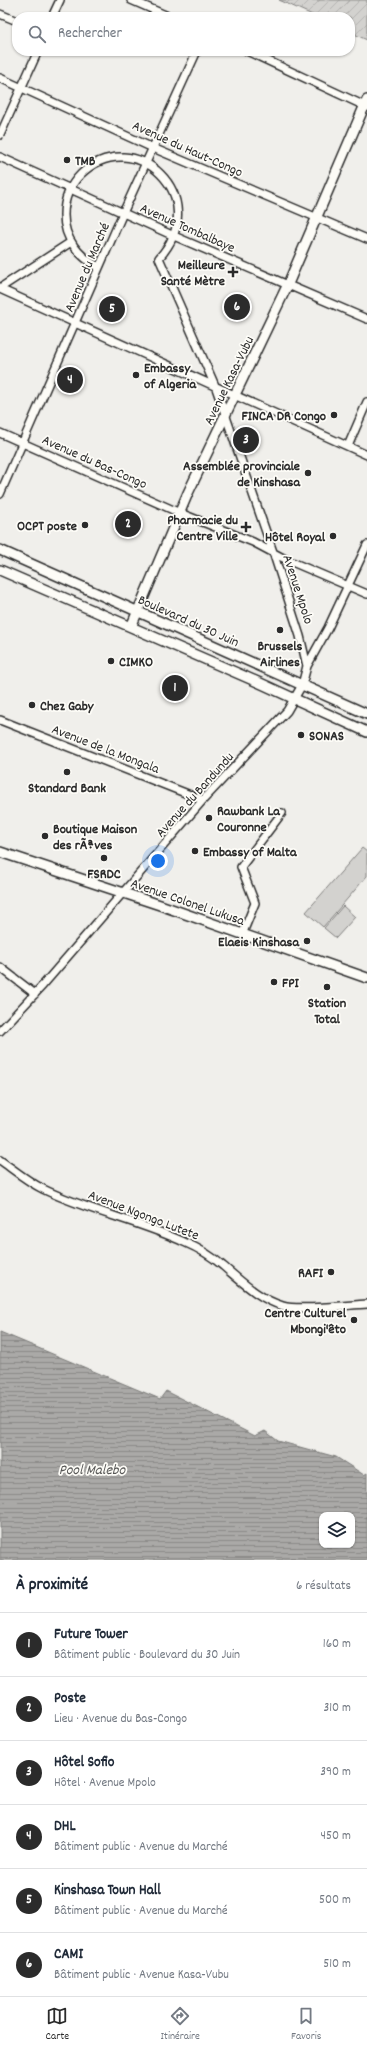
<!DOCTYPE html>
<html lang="fr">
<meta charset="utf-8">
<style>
body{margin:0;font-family:Dekko,sans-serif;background:#f6f6f7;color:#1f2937}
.controls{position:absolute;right:12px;bottom:12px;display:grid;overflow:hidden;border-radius:8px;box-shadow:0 1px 3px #0004}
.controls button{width:36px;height:36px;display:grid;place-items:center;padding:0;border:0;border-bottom:1px solid #e0e1e3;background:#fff;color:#1f2937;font:20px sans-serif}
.you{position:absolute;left:158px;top:861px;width:14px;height:14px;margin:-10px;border:3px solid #fff;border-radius:50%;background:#1a73e8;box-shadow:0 0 0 6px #1a73e833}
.badge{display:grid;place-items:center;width:26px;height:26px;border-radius:50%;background:#2b2b2b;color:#fff;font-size:13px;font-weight:700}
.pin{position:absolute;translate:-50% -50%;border:2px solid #fff;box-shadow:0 1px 4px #0006}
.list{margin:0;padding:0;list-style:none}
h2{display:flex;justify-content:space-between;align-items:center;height:52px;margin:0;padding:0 16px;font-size:17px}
h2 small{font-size:13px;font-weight:400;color:#747a83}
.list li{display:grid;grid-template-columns:26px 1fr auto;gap:12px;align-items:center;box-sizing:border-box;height:64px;padding:0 16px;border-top:1px solid #e0e1e3}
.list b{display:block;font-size:15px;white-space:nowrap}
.list p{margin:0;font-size:13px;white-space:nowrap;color:#747a83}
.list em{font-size:13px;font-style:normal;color:#747a83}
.icon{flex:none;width:22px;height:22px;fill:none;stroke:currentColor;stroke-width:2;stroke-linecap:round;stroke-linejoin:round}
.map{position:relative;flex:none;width:367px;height:1560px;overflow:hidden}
.search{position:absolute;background:#fff;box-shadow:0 1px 3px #0004;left:12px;right:12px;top:12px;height:44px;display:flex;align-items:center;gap:10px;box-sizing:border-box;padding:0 14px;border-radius:16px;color:#747a83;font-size:15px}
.sheet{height:436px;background:#fff}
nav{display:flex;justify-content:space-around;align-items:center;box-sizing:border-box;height:56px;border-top:1px solid #e0e1e3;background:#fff;font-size:11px;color:#747a83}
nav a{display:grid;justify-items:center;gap:2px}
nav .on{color:#2b2b2b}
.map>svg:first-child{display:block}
.garden{fill:url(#garden-furrows);stroke:#7f7e7d}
.pitch{fill:#d3d2cf;stroke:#7f7e7d}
.water{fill:url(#water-rules);stroke:#777775;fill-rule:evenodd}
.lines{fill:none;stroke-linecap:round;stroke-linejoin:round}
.minor-casing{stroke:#2b2b2b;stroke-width:10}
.major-casing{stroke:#2b2b2b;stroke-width:12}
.minor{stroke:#fdfcf7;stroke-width:7}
.major{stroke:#fdfcf7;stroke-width:9}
.poi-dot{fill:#2b2b2b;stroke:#fdfcf7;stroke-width:1.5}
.labels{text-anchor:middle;stroke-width:3.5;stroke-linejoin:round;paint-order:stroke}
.street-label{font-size:14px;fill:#2b2b2b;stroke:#fdfcf7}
.poi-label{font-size:14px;font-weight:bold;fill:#2b2b2b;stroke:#fdfcf7;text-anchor:start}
.water-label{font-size:15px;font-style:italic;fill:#575756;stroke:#fdfcf7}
</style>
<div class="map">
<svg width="367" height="1560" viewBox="0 0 367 1560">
<defs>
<pattern id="garden-furrows" width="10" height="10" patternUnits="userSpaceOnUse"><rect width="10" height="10" fill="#d3d2cf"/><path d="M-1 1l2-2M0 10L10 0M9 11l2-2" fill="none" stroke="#b5b4b2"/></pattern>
<pattern id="water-rules" width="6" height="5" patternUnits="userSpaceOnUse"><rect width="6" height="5" fill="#aaa9a7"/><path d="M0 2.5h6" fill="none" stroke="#8b8a88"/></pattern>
</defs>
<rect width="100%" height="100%" fill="#f0efeb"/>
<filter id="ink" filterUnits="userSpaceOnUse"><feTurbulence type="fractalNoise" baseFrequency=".025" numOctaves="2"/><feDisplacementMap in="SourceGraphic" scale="8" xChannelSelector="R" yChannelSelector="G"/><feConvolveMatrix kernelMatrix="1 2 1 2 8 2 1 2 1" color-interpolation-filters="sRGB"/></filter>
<g filter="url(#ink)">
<!-- garden -->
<path class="garden" d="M279,0h88v40l-17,-8v-15h-33z"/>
<!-- pitch -->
<path class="pitch" d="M362,848l5,4v24l-44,51 -17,-15z
M343,906l12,11 -19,21 -12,-10z"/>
<!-- water -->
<path class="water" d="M0,1332l160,67 6,-8 89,45 10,-5 13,10 58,16 28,18 3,-2v87h-367zM322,1515h30v30h-30z"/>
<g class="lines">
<!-- minor casing -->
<g class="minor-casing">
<path id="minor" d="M131,0l39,17
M0,14l17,7
M52,17l8,-17
M247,51l120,56
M0,78l153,70 214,91
M0,135l38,-84
M0,157l174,79 193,83
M0,288l71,-46
M0,289l367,166
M0,433l180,80 73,29 32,17 82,35
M348,446l19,-44
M0,494l123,-281 74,-162
M307,666l21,-38 39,-83
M0,720l203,80
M242,935l13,-32 -14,-36 41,-54
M0,967l35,27
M0,1031l43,-46 160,-185 84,-89 15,-26 5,-19 -7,-30 -27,-84 -57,-164 -57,-130c55,-61 -25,-135 -78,-84 -11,11 -17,25 -17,41 0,24 15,42 35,52
M0,1160c14,10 27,21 43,29 45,22 96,32 141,53 14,6 28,14 39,24 18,15 36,33 60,40 16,5 64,-1 84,-2"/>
</g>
<!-- major casing -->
<g class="major-casing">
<path id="major" d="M0,550l367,164
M0,570l260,113 107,49
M131,627l57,-134 100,-209 79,-184
M0,852l160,53 207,73"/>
</g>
<!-- minor -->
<use href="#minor" class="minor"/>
<!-- major -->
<use href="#major" class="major"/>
</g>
</g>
<!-- markers -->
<g class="poi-dot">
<circle cx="67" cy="160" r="4"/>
<path d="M231 266h4v4h4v4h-4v4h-4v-4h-4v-4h4z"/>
<circle cx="136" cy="375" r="4"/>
<circle cx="334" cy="415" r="4"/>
<circle cx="308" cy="473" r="4"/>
<circle cx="85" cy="525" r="4"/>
<path d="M244 521h4v4h4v4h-4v4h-4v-4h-4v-4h4z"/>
<circle cx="333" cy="536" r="4"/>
<circle cx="280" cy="630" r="4"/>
<circle cx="111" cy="661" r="4"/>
<circle cx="32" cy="705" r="4"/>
<circle cx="301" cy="735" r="4"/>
<circle cx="67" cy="772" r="4"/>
<circle cx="209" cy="818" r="4"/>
<circle cx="45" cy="836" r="4"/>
<circle cx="195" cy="851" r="4"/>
<circle cx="104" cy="858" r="4"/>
<circle cx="307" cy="941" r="4"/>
<circle cx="274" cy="982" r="4"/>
<circle cx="327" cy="987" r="4"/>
<circle cx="331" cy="1272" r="4"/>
<circle cx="354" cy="1320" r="4"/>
</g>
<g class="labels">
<!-- street labels -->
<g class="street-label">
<text transform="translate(188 148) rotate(24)" y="5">Avenue du Haut-Congo</text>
<text transform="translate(188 227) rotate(24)" y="5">Avenue Tombalbaye</text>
<text transform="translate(86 267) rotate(-67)" y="5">Avenue du Marché</text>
<text transform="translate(228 380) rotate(-64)" y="5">Avenue Kasa-Vubu</text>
<text transform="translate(95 461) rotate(24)" y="5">Avenue du Bas-Congo</text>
<text transform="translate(299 589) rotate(72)" y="5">Avenue Mpolo</text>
<text transform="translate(189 620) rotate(24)" y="5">Boulevard du 30 Juin</text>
<text transform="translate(106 748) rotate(21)" y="5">Avenue de la Mongala</text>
<text transform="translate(194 794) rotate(-48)" y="5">Avenue du Bandundu</text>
<text transform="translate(188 901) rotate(19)" y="5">Avenue Colonel Lukusa</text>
<text transform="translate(144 1214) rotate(21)" y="5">Avenue Ngongo Lutete</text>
</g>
<!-- poi labels -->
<g class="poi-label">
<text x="75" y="165">TMB</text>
<text x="225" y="269" text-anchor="end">Meilleure<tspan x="225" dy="16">Santé Mètre</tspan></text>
<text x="144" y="372">Embassy<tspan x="144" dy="16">of Algeria</tspan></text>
<text x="326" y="420" text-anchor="end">FINCA DR Congo</text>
<text x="300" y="470" text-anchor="end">Assemblée provinciale<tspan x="300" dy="16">de Kinshasa</tspan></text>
<text x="238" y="524" text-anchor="end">Pharmacie du<tspan x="238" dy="16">Centre Ville</tspan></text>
<text x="77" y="530" text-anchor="end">OCPT poste</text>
<text x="325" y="541" text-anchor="end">Hôtel Royal</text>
<text x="280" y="650" text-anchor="middle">Brussels<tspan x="280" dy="16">Airlines</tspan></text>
<text x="119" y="666">CIMKO</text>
<text x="40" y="710">Chez Gaby</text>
<text x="309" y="740">SONAS</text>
<text x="67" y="792" text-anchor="middle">Standard Bank</text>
<text x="217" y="815">Rawbank La<tspan x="217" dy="16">Couronne</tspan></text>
<text x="53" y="833">Boutique Maison<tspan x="53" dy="16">des rÃªves</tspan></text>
<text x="203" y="856">Embassy of Malta</text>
<text x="104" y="878" text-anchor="middle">FSRDC</text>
<text x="299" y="946" text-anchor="end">Elaeis Kinshasa</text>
<text x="282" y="987">FPI</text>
<text x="327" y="1007" text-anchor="middle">Station<tspan x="327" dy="16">Total</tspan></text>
<text x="323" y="1277" text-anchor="end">RAFI</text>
<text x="346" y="1317" text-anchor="end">Centre Culturel<tspan x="346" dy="16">Mbongi'êto</tspan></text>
</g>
<!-- water labels -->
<g class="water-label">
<text x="92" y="1474">Pool Malebo</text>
</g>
</g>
</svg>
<div class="controls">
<button><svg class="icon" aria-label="layers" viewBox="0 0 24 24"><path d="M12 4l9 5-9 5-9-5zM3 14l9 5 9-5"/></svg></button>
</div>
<div class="you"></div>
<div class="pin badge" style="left:175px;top:688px">1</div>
<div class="pin badge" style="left:128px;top:524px">2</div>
<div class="pin badge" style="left:246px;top:440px">3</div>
<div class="pin badge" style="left:70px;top:380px">4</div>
<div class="pin badge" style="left:112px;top:309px">5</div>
<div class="pin badge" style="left:237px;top:307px">6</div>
<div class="search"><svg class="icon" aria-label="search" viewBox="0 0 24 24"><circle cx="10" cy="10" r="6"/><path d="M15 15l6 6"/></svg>Rechercher</div>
</div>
<section class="sheet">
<h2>À proximité<small>6 résultats</small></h2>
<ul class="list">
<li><span class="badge">1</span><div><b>Future Tower</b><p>Bâtiment public · Boulevard du 30 Juin</p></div><em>160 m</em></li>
<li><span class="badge">2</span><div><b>Poste</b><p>Lieu · Avenue du Bas-Congo</p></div><em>310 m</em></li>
<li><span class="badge">3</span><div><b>Hôtel Sofio</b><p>Hôtel · Avenue Mpolo</p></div><em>390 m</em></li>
<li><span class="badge">4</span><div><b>DHL</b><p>Bâtiment public · Avenue du Marché</p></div><em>450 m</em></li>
<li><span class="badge">5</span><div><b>Kinshasa Town Hall</b><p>Bâtiment public · Avenue du Marché</p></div><em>500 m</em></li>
<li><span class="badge">6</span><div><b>CAMI</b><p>Bâtiment public · Avenue Kasa-Vubu</p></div><em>510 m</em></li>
</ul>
</section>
<nav>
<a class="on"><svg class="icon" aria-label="map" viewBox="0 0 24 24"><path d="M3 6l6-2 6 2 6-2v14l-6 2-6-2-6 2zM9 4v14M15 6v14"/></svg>Carte</a>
<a><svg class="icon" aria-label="directions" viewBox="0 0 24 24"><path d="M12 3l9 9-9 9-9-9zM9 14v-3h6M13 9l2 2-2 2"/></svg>Itinéraire</a>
<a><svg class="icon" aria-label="saved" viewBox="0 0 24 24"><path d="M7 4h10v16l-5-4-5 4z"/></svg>Favoris</a>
</nav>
